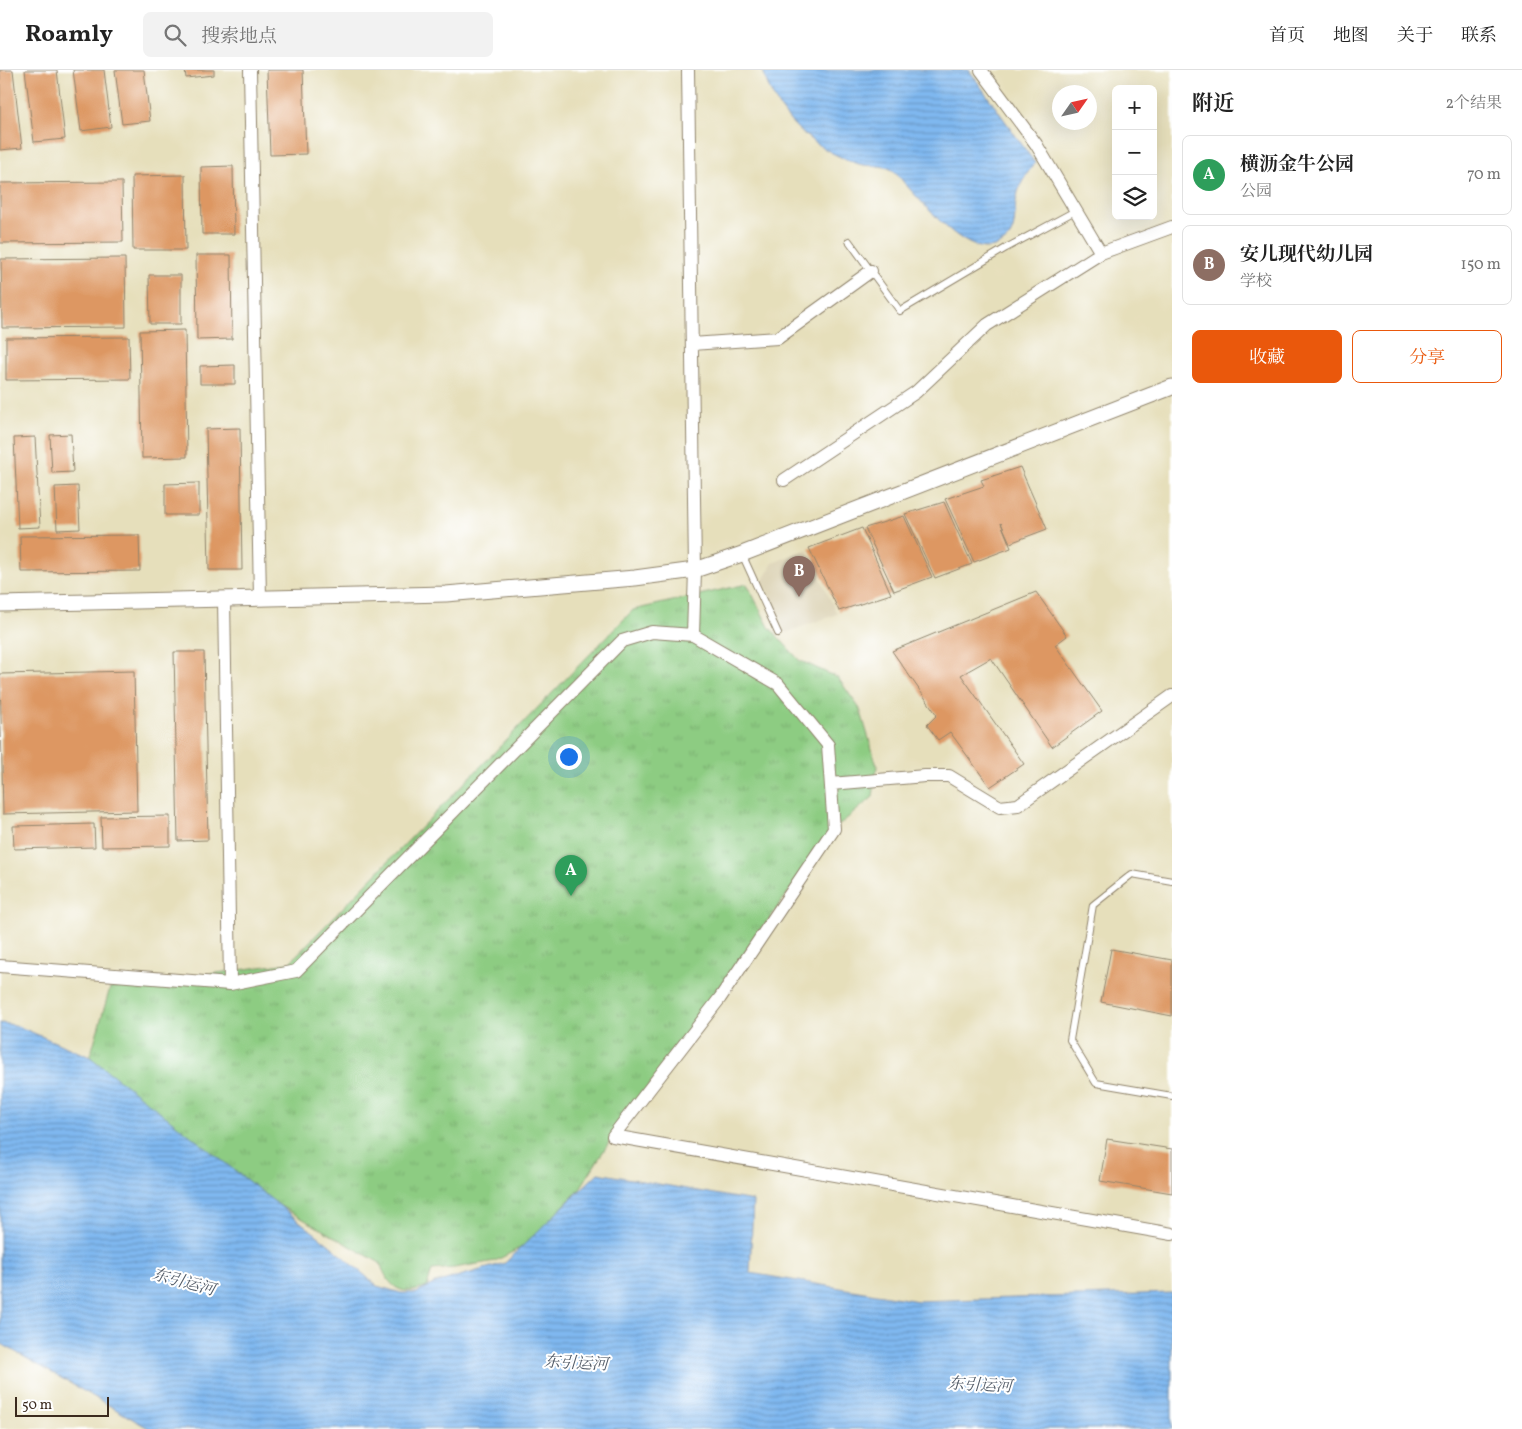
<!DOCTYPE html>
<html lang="zh">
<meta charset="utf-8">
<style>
body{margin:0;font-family:Vollkorn,"Noto Serif SC",serif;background:#f2f2f2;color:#222}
.controls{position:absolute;right:15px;top:15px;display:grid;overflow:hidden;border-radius:8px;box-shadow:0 5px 20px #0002}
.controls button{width:45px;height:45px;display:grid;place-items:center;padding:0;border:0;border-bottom:1px solid #e0e0e0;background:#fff;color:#222;font:25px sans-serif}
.compass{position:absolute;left:1052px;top:15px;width:45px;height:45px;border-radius:50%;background:#fff;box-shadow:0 5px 20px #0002;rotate:56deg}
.scale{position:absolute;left:15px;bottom:12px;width:94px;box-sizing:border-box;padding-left:5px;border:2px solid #3b2a1e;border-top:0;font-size:14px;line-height:18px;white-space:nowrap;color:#3b2a1e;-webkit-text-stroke:4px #fff;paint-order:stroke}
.you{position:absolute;left:568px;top:686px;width:18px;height:18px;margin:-12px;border:4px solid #fff;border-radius:50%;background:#1a73e8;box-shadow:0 0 0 8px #1a73e833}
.badge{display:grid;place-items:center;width:32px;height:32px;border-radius:50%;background:#ea580c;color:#fff;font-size:16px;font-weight:700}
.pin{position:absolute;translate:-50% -41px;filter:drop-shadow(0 1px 2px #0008)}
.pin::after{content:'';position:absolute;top:26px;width:18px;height:15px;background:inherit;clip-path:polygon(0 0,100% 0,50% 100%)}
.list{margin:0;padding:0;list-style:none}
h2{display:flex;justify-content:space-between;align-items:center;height:65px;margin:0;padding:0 20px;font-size:21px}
h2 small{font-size:16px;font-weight:400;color:#767676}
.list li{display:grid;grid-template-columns:32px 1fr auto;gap:15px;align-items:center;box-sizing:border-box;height:80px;margin:0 10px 10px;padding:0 10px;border:1px solid #e0e0e0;border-radius:8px}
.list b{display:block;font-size:19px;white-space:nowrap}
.list p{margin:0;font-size:16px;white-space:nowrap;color:#767676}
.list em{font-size:16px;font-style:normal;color:#767676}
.actions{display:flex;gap:10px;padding:15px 20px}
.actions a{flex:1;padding:11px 0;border:1px solid #ea580c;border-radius:8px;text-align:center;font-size:18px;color:#ea580c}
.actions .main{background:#ea580c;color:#fff}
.icon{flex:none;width:28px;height:28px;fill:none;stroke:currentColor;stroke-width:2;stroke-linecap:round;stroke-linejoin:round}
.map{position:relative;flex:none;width:1172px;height:1359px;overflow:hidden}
header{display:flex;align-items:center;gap:30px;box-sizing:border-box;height:70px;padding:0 25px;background:#fff;border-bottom:1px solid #e0e0e0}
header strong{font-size:24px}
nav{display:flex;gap:28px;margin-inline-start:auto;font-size:18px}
.search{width:350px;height:45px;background:#f2f2f2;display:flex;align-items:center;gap:12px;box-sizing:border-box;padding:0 18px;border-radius:8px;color:#767676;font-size:19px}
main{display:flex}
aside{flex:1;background:#fff}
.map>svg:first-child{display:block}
.built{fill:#dad0b1}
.park{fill:url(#park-tufts);stroke:#647b50}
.water{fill:url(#water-rules);stroke:#5d7187}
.building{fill:#dd9762}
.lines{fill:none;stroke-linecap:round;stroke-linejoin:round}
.service-casing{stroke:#90846c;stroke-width:8}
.minor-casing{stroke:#90846c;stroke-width:14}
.tertiary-casing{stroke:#90846c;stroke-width:17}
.service{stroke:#fff;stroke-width:6}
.minor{stroke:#fff;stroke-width:12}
.tertiary{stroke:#fff;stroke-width:15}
.labels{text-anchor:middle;stroke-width:4;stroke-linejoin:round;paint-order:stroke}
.water-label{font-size:16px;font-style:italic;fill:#535c68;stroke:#fff}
</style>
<header>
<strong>Roamly</strong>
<div class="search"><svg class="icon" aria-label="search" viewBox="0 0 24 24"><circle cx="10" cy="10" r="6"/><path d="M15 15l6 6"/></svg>搜索地点</div>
<nav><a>首页</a><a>地图</a><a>关于</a><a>联系</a></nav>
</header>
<main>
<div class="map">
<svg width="1172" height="1359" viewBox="0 0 1172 1359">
<defs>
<pattern id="park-tufts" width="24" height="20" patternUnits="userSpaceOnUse" patternTransform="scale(1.25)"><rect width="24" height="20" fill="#8dcc82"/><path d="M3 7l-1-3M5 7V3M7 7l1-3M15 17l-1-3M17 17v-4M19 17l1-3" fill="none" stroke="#7baf70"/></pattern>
<pattern id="water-rules" width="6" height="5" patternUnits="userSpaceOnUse" patternTransform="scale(1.25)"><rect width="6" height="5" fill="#7fb8f0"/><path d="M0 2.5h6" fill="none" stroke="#6996c2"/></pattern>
</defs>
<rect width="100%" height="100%" fill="#fff"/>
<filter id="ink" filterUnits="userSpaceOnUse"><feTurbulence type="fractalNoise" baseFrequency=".02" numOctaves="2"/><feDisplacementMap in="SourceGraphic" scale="10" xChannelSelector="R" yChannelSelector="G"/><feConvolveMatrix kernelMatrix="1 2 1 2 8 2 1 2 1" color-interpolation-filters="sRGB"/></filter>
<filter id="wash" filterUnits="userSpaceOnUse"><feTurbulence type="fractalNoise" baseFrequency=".0096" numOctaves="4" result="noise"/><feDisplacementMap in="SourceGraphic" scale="20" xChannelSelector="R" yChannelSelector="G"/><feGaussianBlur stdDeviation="1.12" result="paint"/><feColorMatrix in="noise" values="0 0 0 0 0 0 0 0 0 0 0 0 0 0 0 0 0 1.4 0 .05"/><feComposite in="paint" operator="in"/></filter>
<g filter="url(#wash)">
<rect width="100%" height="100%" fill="#e6dfbb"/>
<!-- built -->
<path class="built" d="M807,479l30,65 -52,19 -22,-53 10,-17z"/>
<!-- park -->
<path class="park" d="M747,514l22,43 30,33 39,18 22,31 17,57 -4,31 -39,32 -221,307 -34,54 -55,56 -29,15 -41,7 -22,2 -5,17c-26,10 -38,1 -47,-24l-124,-71 -166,-135 20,-69 179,-25 344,-353z"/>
<!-- water -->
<path class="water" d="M763,0h206l66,93c-8,10 -15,20 -18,33 -5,20 4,42 -23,51 -30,9 -70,-44 -89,-63 -4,-5 -8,-11 -13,-14 -8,-6 -24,-3 -33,-6 -45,-14 -84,-47 -96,-94z
M0,953l15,2 75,32 241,189 46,40 24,7h16l18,-10 70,-20 93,-90 155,28 -3,72 168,28 254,-8v136h-1022l-150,-86z"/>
<g id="blocks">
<!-- building -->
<path class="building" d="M0,0h13l9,78 -22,2z
M25,0h32l8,69 -31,3z
M73,0h31l7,57 -30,4z
M115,0h29l6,51 -28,3z
M185,0h29v5l-28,3z
M267,0h36l3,84 -36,1z
M233,96l1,68h-32l-1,-67z
M185,105l1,75h-53l-1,-74z
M122,112l1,60 -123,1v-60z
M196,185h35l1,84 -35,1z
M125,188l1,69 -124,1 -1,-69z
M149,205h32v49h-31z
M185,260l2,127 -45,1 -2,-127z
M129,267l1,42 -124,1v-42z
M235,295v19h-35v-18z
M240,358l2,142h-33l-3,-141z
M71,364l2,38 -21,1 -2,-38z
M35,367l5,90 -22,1 -4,-90z
M1020,397l27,62 -37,14 -9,-20 10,25 -37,14 -29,-63 39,-13 -3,-6z
M199,413v32h-34v-31z
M78,416l2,43 -23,1 -2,-43z
M944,432l28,62 -37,14 -30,-64z
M904,446l28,61 -38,14 -29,-63z
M862,458l29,66 -52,17 -30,-63z
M139,465l1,36 -119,1 -1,-36z
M1036,522l31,44 -12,9 47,66 -50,36 -61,-89 -30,17 63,89 -34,23 -40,-55 -12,8 -11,-15 10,-10 -45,-64z
M174,582h30l4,188 -30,1z
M134,601l3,140 -134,3 -3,-140z
M170,746v30l-68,1 -1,-30z
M94,754l1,23 -81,2 -1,-23z
M1111,879l61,11v56l-71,-14z
M1107,1069l65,10v44l-72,-12z"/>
</g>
</g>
<g filter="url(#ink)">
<use href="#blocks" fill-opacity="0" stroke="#90846c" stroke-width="1"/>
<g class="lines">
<!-- service casing -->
<g class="service-casing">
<path id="service" d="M849,171l51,70 106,-63 69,-37
M742,484l36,79
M1172,811l-40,-7 -39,31 -23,135 26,43 76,13"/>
</g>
<!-- minor casing -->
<g class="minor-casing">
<path id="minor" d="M250,0l10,528
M688,0l7,500 -2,65
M981,0l55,74 65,109
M692,274l86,-6 93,-67
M784,410l132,-88 71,-67 114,-72 71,-26
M224,529l6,385
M831,714l94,-8h24l51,31 18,-2 154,-109
M0,896l230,18 66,-13 326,-330 30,-9 41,3 85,49 50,61 6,84 -114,169 -107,138 559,98"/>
</g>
<!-- tertiary casing -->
<g class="tertiary-casing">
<path id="tertiary" d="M0,534l446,-10 189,-16 60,-8 47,-16 430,-167"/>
</g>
<!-- service -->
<use href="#service" class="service"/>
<!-- minor -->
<use href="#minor" class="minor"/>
<!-- tertiary -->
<use href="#tertiary" class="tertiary"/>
</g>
</g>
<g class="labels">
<!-- water labels -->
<g class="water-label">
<text transform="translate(184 1211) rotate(15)" y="6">东引运河</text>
<text transform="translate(576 1292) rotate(3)" y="6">东引运河</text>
<text transform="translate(980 1314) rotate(3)" y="6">东引运河</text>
</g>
</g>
</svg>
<div class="controls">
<button>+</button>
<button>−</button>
<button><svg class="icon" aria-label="layers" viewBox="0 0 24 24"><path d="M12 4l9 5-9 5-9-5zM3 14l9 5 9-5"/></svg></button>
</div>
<svg class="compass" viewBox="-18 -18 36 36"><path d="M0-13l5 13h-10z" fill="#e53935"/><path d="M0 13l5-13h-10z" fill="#767676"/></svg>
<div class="scale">50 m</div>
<div class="you"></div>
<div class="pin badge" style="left:571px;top:826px;background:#2e9e5b">A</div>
<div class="pin badge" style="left:799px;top:527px;background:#8d6e63">B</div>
</div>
<aside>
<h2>附近<small>2个结果</small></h2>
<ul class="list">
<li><span class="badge" style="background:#2e9e5b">A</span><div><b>横沥金牛公园</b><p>公园</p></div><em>70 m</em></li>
<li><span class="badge" style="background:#8d6e63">B</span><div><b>安儿现代幼儿园</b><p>学校</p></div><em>150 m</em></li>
</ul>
<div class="actions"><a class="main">收藏</a><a>分享</a></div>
</aside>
</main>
